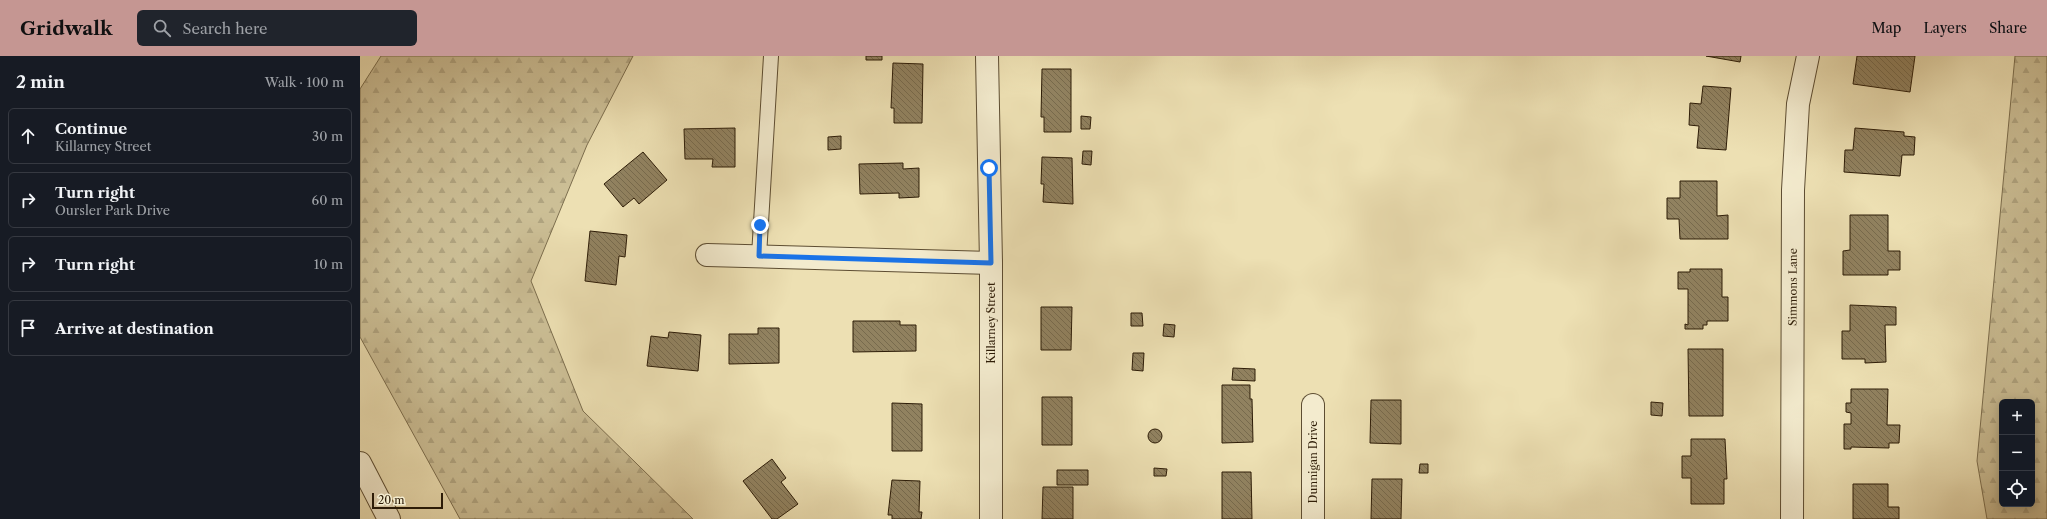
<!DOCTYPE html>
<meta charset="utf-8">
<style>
body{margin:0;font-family:"Libre Caslon Text",serif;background:#20242c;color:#f1f3f6}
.controls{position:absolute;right:12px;bottom:12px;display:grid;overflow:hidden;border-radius:6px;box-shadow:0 2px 10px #0003}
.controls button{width:36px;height:36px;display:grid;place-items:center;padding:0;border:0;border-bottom:1px solid #363941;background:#171b24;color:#f1f3f6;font:20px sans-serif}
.scale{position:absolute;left:12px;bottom:10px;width:71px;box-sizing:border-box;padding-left:4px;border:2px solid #2d1c07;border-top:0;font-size:11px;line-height:14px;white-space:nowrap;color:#2d1c07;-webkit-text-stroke:3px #f3ebce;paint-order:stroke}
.stop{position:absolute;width:12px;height:12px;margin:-9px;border:3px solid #1a73e8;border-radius:50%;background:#fff}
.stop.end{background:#1a73e8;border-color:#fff;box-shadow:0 1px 4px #0008}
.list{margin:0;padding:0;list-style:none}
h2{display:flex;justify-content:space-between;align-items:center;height:52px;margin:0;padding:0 16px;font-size:17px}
h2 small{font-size:13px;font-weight:400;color:#9ea1a6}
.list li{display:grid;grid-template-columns:26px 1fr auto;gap:12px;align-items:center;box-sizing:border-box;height:56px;margin:0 8px 8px;padding:0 8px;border:1px solid #363941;border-radius:6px}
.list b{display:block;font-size:15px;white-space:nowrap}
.list p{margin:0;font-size:13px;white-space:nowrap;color:#9ea1a6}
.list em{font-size:13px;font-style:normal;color:#9ea1a6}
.icon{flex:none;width:22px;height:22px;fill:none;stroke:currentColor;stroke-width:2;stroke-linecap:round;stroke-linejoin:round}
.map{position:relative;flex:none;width:1687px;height:463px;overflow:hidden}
header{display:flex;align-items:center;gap:24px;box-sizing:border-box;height:56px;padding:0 20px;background:#c59692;color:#111}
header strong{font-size:19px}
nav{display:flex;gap:22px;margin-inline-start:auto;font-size:14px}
.search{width:280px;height:36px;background:#20242c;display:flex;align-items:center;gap:10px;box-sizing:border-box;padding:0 14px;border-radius:6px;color:#9ea1a6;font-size:15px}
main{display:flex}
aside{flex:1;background:#171b24}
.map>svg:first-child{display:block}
.forest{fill:url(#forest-firs);stroke:#7c6e4e;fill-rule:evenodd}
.building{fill:url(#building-back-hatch);stroke:#2d1c07}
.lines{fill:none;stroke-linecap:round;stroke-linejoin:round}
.lane-casing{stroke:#5d4d32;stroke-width:16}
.street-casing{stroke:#5d4d32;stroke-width:24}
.lane{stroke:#f3ebce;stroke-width:14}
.street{stroke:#f3ebce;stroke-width:22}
.route{stroke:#1a73e8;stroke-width:5}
.labels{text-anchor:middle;stroke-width:3;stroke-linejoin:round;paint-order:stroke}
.street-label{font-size:11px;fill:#2d1c07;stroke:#f3ebce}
</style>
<header>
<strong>Gridwalk</strong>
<div class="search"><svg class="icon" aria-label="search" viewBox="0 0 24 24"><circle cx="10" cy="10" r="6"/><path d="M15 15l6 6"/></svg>Search here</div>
<nav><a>Map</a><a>Layers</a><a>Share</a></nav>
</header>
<main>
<aside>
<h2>2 min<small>Walk · 100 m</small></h2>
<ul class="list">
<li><svg class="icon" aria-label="ahead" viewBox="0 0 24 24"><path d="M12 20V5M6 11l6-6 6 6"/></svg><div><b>Continue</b><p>Killarney Street</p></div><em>30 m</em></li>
<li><svg class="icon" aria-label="right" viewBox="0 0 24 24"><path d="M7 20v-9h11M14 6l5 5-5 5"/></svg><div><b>Turn right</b><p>Oursler Park Drive</p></div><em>60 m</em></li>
<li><svg class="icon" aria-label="right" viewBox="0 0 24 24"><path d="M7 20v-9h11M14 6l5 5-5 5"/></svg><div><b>Turn right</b></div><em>10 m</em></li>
<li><svg class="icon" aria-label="arrive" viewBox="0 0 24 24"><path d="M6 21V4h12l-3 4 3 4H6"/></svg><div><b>Arrive at destination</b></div></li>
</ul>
</aside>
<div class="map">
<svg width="1687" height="463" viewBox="0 0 1687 463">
<defs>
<pattern id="forest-firs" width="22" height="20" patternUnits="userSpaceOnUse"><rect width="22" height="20" fill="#ccbf96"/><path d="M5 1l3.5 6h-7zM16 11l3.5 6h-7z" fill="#b0a480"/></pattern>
<pattern id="building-back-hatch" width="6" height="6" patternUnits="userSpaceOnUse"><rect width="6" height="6" fill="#918260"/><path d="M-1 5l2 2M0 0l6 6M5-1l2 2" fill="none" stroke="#776a4d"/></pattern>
</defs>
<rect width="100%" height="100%" fill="#ede0b3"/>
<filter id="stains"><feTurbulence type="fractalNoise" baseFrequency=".005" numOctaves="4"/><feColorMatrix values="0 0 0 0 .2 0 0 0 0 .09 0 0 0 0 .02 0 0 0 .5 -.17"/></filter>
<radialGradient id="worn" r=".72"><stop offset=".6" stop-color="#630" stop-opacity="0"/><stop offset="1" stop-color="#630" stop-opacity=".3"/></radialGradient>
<!-- forest -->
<path class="forest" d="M21,0h252l-46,89 -56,136 52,130 110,108h-233l-100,-182v-248z
M1655,0h32v463h-60l-10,-58zM1642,346h30v102h-30z"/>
<!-- building -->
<path class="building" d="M506,0h16v4h-16z
M1346,0h35l-1,6z
M1497,0h58l-5,36 -57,-8z
M533,7l30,1 -1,59h-28v-15h-3z
M682,13h29v63h-27v-15h-3z
M1343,30l28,2 -5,62 -29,-2 2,-22 -10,-1 1,-22 11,1z
M721,60l10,1 -1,12h-9z
M375,72v39h-23l1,-8h-28l-1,-30z
M1495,72l49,4v4l11,1 -1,18h-12l-2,21 -56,-4 1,-22h8z
M481,80v13l-13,1v-13z
M723,95h9l-1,14 -9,-1z
M283,96l24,28 -28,24 -5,-6 -11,9 -19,-23z
M682,101l30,1 1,46 -30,-2 1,-18h-3z
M543,107v6l16,-1v29l-20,1v-5l-39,1 -1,-30z
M1320,125h37v35l11,-1v24h-48l-1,-20h-12v-21h13z
M1490,159h38v36h12v19h-12v5h-45v-24l7,-1z
M230,175l37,4 -2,22 -6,-1 -3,29 -31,-4z
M1330,213h32v28h6v24h-21v4h-4v4h-18v-5l3,1v-36h-10v-17h12z
M1490,249l46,2v18h-11l1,37 -21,1v-4h-23v-28h8z
M681,251h31l-1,43h-30z
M771,257h11l1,13h-12z
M493,265h47v4h16v26l-63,1z
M804,268l11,1 -1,12 -11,-1z
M398,272h21v35l-50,1v-30h29z
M309,276l32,3 -3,36 -51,-5 4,-30 17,2z
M1328,293h35v67h-34z
M773,297h11l-1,18 -11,-1z
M873,312l22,1v12l-23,-1z
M862,329h28v14h2l1,43 -31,1z
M1491,333h37l-1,36h13l-1,18h-10v5l-38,-1v2h-7v-25h7v-11l-5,-1v-9h5z
M682,341h30v48h-30z
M1011,344h30v44l-31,-1z
M1291,346l12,1 -1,13 -11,-1z
M532,347l30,1v47h-30z
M788 380a7 7 0 1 1 14 0a7 7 0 1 1-14 0Z
M1331,383h34l2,40h-3v25h-33v-26h-9v-22h9z
M412,403l14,19 -5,4 17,22 -21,15h-5l-29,-38z
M1060,408h8v9h-9z
M794,412l13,1 -1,7h-12z
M697,414h31v15h-31z
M862,416h29l1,47h-30z
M1012,423h30l-1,40h-30z
M532,424l28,1 -1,31h3l-1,7h-29v-4h-4z
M1493,428h35v23h11v12h-46z
M683,431h30v32h-31z"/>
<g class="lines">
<!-- lane casing -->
<g class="lane-casing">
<path id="lane" d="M399,200l12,-200"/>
</g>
<!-- street casing -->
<g class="street-casing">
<g id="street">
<path d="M627,0l4,207v256"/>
<path d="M347,199l284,8"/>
<path d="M953,349v114"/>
<path d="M0,407l29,56"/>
<path id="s1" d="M1432,463l1,-329 5,-86 10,-48"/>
</g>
</g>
<!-- lane -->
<use href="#lane" class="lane"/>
<!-- street -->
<use href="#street" class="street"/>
</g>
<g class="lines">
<!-- route -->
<path class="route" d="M400,169l-1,31 232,7 -2,-95"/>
</g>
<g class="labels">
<!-- street labels -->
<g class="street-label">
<text dy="4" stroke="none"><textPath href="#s1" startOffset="232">Simmons Lane</textPath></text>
<text transform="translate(631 267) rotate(-90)" y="4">Killarney Street</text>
<text transform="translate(953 406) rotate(-90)" y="4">Dunnigan Drive</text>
</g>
</g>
<rect width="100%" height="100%" filter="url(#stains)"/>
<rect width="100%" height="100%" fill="url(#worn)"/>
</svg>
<div class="controls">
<button>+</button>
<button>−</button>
<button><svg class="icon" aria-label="locate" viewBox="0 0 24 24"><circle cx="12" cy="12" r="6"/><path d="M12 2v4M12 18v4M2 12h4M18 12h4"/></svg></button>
</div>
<div class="scale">20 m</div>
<div class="stop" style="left:629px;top:112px"></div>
<div class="stop end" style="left:400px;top:169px"></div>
</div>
</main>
